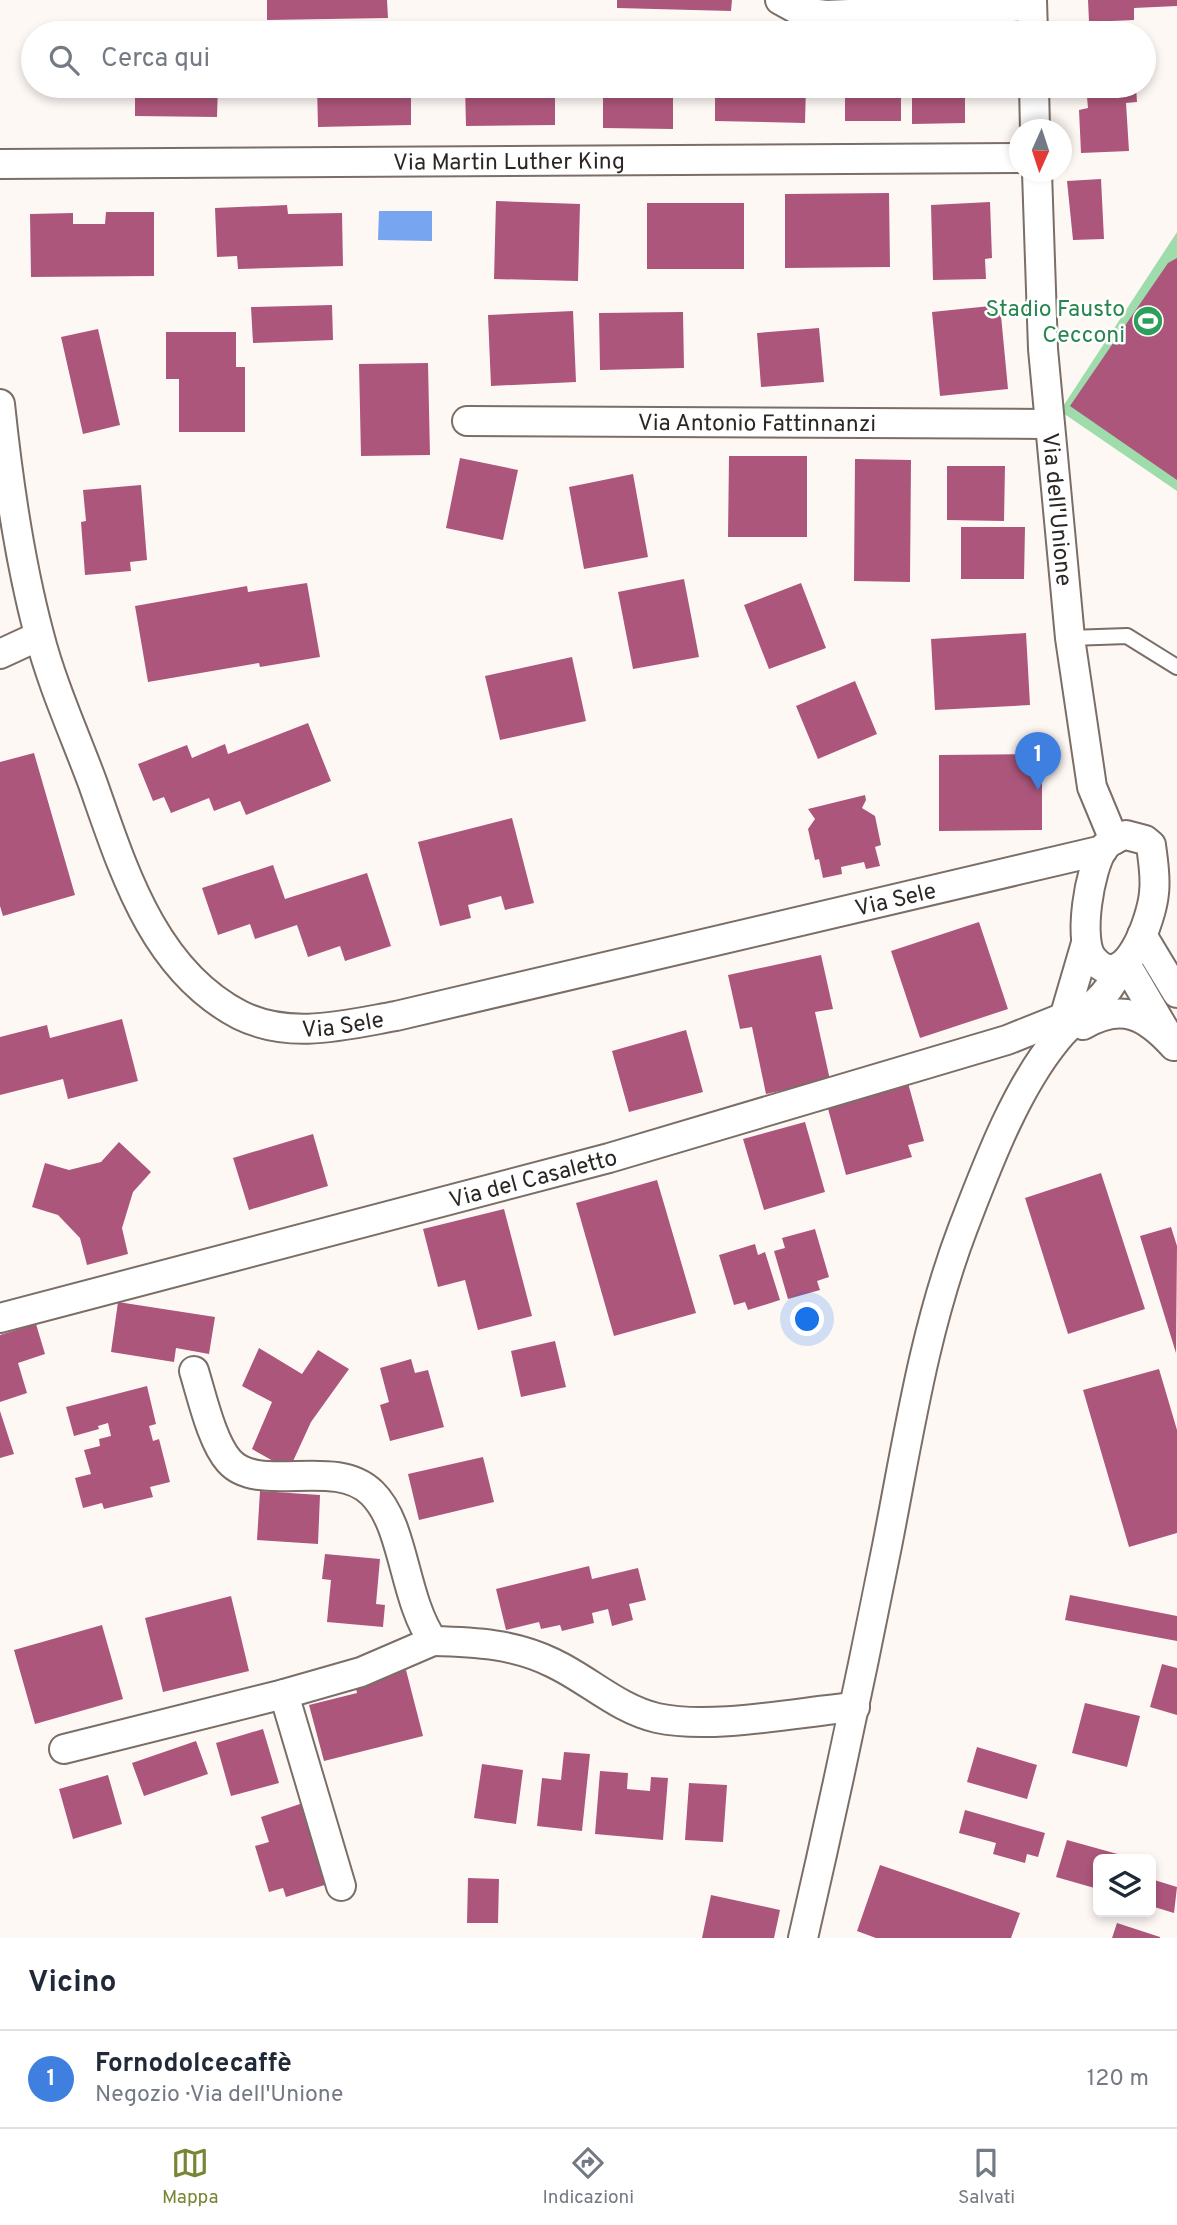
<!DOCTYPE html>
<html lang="it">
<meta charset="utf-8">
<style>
body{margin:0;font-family:Overpass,sans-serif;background:#f6f6f7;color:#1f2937}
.controls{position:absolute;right:21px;bottom:21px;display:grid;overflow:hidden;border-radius:10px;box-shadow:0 4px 10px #0003}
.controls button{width:63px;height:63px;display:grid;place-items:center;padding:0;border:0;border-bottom:2px solid #e0e1e3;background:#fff;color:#1f2937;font:35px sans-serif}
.compass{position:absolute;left:1009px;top:119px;width:63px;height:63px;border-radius:50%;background:#fff;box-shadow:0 4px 10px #0003;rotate:183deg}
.you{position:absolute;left:808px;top:1320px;width:24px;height:24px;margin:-18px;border:5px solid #fff;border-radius:50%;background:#1a73e8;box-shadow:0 0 0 10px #1a73e833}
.badge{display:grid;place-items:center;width:46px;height:46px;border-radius:50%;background:#778634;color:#fff;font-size:23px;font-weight:700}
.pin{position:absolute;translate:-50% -58px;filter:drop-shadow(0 2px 4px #0008)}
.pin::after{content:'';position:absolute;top:37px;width:24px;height:21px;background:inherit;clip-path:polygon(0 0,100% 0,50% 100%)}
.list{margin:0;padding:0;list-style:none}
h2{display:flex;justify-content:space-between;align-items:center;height:91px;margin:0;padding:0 28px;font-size:30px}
h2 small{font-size:23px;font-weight:400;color:#747a83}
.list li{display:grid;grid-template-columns:46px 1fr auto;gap:21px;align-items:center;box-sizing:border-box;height:98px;padding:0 28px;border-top:2px solid #e0e1e3}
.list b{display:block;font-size:26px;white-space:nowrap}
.list p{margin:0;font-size:23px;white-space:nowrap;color:#747a83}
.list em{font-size:23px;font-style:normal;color:#747a83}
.icon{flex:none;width:38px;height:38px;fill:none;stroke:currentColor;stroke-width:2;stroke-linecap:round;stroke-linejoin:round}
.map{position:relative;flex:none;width:1177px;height:1938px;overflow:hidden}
.search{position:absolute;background:#fff;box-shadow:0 4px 10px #0003;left:21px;right:21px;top:21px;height:77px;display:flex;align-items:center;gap:18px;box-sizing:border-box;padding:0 24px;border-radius:38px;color:#747a83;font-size:26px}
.sheet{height:189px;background:#fff}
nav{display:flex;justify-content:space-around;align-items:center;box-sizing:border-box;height:98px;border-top:2px solid #e0e1e3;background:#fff;font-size:19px;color:#747a83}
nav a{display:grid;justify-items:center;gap:4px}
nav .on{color:#778634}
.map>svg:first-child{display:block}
.green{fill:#9edcac}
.water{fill:#77a5ef}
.building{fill:#ac567b}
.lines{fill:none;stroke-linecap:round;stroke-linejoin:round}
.service-casing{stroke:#7a6e66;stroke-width:18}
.minor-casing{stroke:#7a6e66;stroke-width:32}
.service{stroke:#fff;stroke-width:14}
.minor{stroke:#fff;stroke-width:28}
.labels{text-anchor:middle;stroke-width:5;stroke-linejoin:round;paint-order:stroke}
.street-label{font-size:23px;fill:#2c2724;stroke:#fff}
.leisure-label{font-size:23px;fill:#27864d;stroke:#fff;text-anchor:end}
</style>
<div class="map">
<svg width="1177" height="1938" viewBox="0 0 1177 1938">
<rect width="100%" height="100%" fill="#fef8f5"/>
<!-- green -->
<path class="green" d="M1177,232v259l-117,-80z"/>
<!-- water -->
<path class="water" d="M379,211h53v30l-54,-1z"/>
<!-- building -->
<path class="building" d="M267,0h120l1,18 -121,2z
M617,0h115l-1,11 -114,-3z
M1088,0h89v6l-43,2v12l-45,2z
M135,86h83l-1,31 -82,-1z
M317,86h94v39l-93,2z
M465,86h90v39l-89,1z
M603,86h70v43l-70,-1z
M715,86h91l-1,37 -90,-2z
M845,86h56v35h-56z
M912,86h70v2l-17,1v34l-53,1z
M1086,86h50l1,16 -11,1 3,48 -48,2 -2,-43 9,-2z
M1101,179l3,60 -31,1 -6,-59z
M889,193l1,74 -105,1v-74z
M496,201l84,3 -2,77 -84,-2z
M990,202l2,56 -7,1 1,20 -53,1 -2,-75z
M647,203h97v66h-97z
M287,205l1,9 54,-1 1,53 -105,3 -1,-13 -20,1 -2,-49z
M106,212h48v64l-123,1 -1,-63 43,-1v11h32z
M1177,258v222l-107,-74 98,-143z
M332,305l1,35 -80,3 -2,-36z
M1000,305l8,84 -68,7 -8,-84z
M573,311l3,71 -85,4 -3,-71z
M683,312l1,56 -84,2 -1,-57z
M819,328l5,54 -63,5 -4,-54z
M98,329l22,96 -37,9 -22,-97z
M166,332h70v35h9v65h-66v-53h-13z
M428,363l2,92 -69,1 -2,-92z
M729,456h78v81h-79z
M460,458l58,12 -15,70 -57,-12z
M855,459l56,1 -1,122 -56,-1z
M947,466h58l-1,55 -57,-1z
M633,474l15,83 -64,12 -15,-82z
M141,485l6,75 -17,2 1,9 -46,4 -4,-53 5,-1 -3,-31z
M961,527h64l-1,52h-63z
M684,579l15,78 -66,12 -15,-77z
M307,583l13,74 -60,10 -1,-4 -111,19 -13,-76 112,-20 1,6z
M801,583l25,65 -57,21 -25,-64z
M1026,633l4,72 -95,5 -4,-71z
M572,657l14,64 -86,19 -15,-64z
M855,681l22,53 -59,25 -22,-53z
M308,723l23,58 -85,34 -6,-14 -26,10 -5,-13 -38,15 -7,-16 -11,4 -15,-37 49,-19 5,13 33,-14 3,10z
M34,753l41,142 -72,21 -3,-10v-144z
M1042,754v76l-103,1v-76z
M865,795l1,5 -4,8 13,8 6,29 -6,2 5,19 -14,3 -2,-7 -23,5 1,7 -19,4 -4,-19 -4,1 -7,-31 7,-10 -7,-10z
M512,818l22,85 -29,7 -4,-14 -33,9 3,13 -31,8 -22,-84z
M273,865l12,34 82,-26 24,73 -46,15 -5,-15 -32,11 -11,-32 -42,14 -5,-15 -32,11 -16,-47z
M979,922l29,87 -88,29 -29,-87z
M821,955l12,54 -18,3 15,68 -64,14 -14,-67 -12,2 -12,-54z
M122,1019l16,62 -70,18 -5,-20 -63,16v-58l47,-12 3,13z
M686,1030l17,62 -74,20 -17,-61z
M908,1083l16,58 -16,4 4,12 -66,18 -19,-70z
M805,1122l20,70 -61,18 -21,-71z
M313,1134l15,52 -79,24 -16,-52z
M119,1142l32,30 -18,20 -11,36 6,26 -41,11 -7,-27 -22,-23 -26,-8 13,-44 24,7 32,-8z
M1101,1173l44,136 -77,25 -43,-136z
M657,1180l39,133 -82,23 -38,-133z
M504,1209l28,107 -54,14 -13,-50 -27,7 -15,-58z
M1171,1227l6,19 -1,107 -36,-117z
M815,1229l14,48 -12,4 3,9 -32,9 -14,-48 11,-3 -3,-10z
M755,1244l3,11 7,-3 15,48 -32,10 -3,-8 -11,3 -15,-50z
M118,1302l97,15 -6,37 -33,-6 -2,14 -63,-10z
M36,1324l9,30 -27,9 9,30 -27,9v-67z
M555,1341l11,46 -45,10 -10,-46z
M259,1348l43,26 16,-24 31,19 -38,53 -22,48 -37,-21 20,-47 -30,-16z
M411,1359l4,14 13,-3 16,57 -54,14 -10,-36 9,-3 -9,-34z
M1159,1369l18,61v103l-48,14 -46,-157z
M147,1386l9,38 -7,2 4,15 6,-2 11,43 -20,5 3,10 -49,12 -2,-6 -19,5 -8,-30 16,-4 -7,-24 16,-4 -1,-7 12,-3 -3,-13 -10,3 1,3 -25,7 -8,-29z
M0,1411l14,43 -14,4z
M483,1457l11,45 -75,18 -11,-46z
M260,1491l60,4 -2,49 -61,-4z
M325,1554l55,5 -4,45 9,1 -2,22 -56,-5 4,-42 -9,-1z
M589,1566l3,13 46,-11 8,32 -17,4 4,16 -21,6 -4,-17 -16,4 2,10 -32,8 -2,-6 -19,4 -2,-7 -33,8 -10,-41z
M1070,1595l107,21v25l-112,-21z
M231,1596l18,75 -86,21 -18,-74z
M102,1625l21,74 -88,25 -21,-74z
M1162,1664l15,4v47l-27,-8z
M406,1670l17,66 -99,25 -15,-56 48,-12 -2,-9z
M1085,1703l55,13 -13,51 -55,-14z
M263,1729l16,54 -48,13 -15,-53z
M196,1741l12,33 -64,22 -12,-33z
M977,1747l60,18 -10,34 -60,-17z
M564,1752l26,2 -8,77 -45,-5 5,-48 19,2z
M482,1764l41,6 -7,54 -42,-6z
M600,1771l28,2 -1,16 23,2 1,-14 17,1 -5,62 -68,-6z
M108,1775l14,49 -49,15 -14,-50z
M689,1783l38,2 -4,57 -38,-2z
M306,1802l25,81 -45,14 -3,-9 -14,4 -14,-46 14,-4 -8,-25z
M965,1810l80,23 -7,24 -11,-3 -2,9 -32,-9 3,-11 -37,-10z
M1067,1840l65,18v1h-34v30l-42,-12z
M880,1865l140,48 -9,25h-135l-19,-7z
M468,1878l31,1 -1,44h-31z
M1151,1879l26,8 -3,26 -23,-7z
M711,1895l69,15 -6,28h-72z
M1117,1923l43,14v1h-48z"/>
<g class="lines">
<!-- service casing -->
<g class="service-casing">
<path id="service" d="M1070,638l57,-2 50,31"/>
</g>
<!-- minor casing -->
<g class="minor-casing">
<g id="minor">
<path d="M780,0l22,12 24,3 206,-9"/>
<path d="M1032,0l1,33"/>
<path d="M1034,86l1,44"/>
<path id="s1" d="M0,164l1020,-6"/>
<path id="s2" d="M1037,172l6,177 27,289 22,149 22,53"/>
<path id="s3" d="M0,404c8,77 19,155 39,230 13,51 36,101 54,150 30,85 60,186 147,231 50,25 105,10 156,1l707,-166"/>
<path id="s4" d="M467,421l581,3"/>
<path d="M0,654l39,-18"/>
<path d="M1126,835l19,5 6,5c2,16 5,32 3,48 -2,24 -28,104 -61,66 -16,-18 -3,-91 10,-110 5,-7 15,-12 23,-14z"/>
<path d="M1142,935l35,58"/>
<path d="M1126,964l41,70"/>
<path d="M1083,1025c39,-22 62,-11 91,21"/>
<path d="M1059,1035l27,-92"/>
<path id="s5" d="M0,1318l609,-160 398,-118 55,-22"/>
<path d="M194,1371c8,26 18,71 35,90 30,34 106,-5 143,32 33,32 31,105 61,148 43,1 81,3 120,22 36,17 65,46 104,55 55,12 141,-6 198,-11"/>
<path d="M64,1749l220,-55"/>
<path d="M341,1886l-57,-192 77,-22 72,-31"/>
<path d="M803,1938c30,-130 58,-261 84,-392 21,-107 37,-216 76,-318 24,-62 52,-138 94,-189 21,-26 50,-37 62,-70"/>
</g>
</g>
<!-- service -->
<use href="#service" class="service"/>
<!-- minor -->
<use href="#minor" class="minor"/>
</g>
<!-- icons -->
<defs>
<g id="stadium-disc" transform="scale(1.575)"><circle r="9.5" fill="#2e9e5b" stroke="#fff"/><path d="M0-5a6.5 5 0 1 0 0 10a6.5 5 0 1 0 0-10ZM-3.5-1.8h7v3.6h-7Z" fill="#fff"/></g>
</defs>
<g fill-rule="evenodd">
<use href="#stadium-disc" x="1148" y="321"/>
</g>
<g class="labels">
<!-- street labels -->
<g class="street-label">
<text dy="8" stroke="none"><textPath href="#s1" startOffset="509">Via Martin Luther King</textPath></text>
<text dy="8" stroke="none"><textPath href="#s4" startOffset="290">Via Antonio Fattinnanzi</textPath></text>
<text dy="8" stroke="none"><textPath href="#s2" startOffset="338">Via dell'Unione</textPath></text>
<text dy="8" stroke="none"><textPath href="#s3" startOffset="1346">Via Sele</textPath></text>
<text dy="8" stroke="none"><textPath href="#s3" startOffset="779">Via Sele</textPath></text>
<text dy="8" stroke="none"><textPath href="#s5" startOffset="551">Via del Casaletto</textPath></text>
</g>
<!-- leisure labels -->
<g class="leisure-label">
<text x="1125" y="316">Stadio Fausto<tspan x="1125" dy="26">Cecconi</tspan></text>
</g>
</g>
</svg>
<div class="controls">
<button><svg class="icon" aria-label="layers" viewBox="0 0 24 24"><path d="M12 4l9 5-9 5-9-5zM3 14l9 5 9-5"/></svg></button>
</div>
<svg class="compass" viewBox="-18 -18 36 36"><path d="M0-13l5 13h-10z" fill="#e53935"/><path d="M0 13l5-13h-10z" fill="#747a83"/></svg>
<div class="you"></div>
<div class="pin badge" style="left:1038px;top:790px;background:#3f7fe0">1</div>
<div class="search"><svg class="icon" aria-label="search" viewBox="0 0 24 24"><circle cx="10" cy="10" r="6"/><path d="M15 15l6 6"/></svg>Cerca qui</div>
</div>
<section class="sheet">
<h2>Vicino<small></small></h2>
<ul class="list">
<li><span class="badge" style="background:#3f7fe0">1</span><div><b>Fornodolcecaffè</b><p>Negozio · Via dell'Unione</p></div><em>120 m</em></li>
</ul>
</section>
<nav>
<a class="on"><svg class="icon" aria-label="map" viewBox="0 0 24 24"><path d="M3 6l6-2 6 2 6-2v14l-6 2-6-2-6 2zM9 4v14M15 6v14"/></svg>Mappa</a>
<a><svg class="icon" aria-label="directions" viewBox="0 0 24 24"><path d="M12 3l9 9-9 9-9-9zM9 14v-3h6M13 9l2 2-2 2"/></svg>Indicazioni</a>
<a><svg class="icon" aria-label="saved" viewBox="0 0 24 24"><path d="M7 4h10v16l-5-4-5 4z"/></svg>Salvati</a>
</nav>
